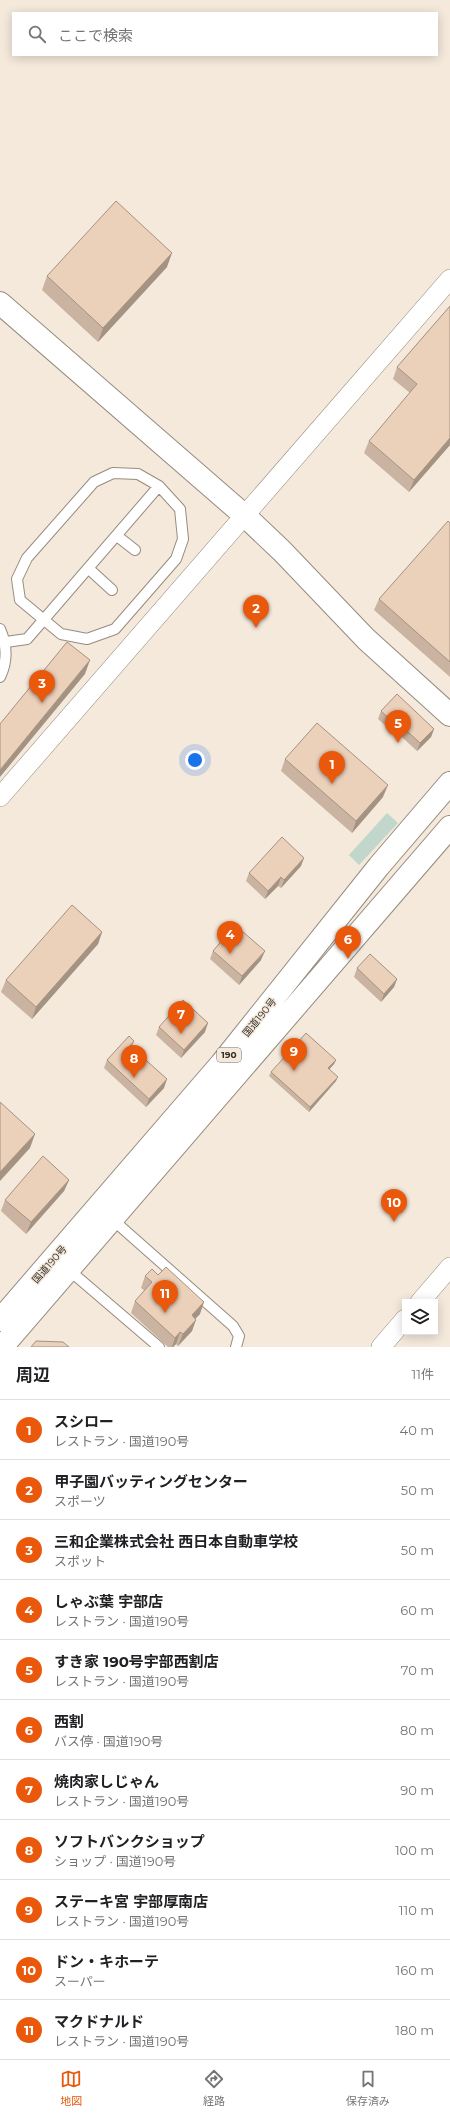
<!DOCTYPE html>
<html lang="ja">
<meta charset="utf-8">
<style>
body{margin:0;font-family:Montserrat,"Noto Sans JP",sans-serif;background:#f2f2f2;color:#202124}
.controls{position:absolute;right:12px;bottom:12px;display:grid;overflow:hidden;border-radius:0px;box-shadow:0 2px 10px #0003}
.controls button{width:36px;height:36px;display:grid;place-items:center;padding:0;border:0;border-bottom:1px solid #e0e0e0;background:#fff;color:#202124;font:20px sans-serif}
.you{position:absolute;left:195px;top:760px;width:14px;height:14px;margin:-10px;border:3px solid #fff;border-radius:50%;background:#1a73e8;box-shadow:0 0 0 6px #1a73e833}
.badge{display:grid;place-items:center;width:26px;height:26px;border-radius:50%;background:#ea580c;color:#fff;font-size:13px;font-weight:700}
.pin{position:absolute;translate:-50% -33px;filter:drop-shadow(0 1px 2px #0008)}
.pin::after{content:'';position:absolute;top:21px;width:14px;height:12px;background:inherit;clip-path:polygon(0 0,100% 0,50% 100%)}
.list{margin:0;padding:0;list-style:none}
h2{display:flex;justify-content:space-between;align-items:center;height:52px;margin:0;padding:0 16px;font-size:17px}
h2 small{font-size:13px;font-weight:400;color:#757577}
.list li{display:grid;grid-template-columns:26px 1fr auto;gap:12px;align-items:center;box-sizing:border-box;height:60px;padding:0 16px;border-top:1px solid #e0e0e0}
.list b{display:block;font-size:15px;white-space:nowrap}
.list p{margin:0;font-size:13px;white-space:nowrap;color:#757577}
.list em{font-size:13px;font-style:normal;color:#757577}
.icon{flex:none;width:22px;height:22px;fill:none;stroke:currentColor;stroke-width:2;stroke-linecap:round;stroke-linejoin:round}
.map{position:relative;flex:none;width:450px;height:1347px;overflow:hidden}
.search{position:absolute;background:#fff;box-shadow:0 2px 10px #0003;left:12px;right:12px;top:12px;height:44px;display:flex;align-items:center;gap:10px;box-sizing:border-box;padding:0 14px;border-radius:0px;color:#757577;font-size:15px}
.sheet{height:712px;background:#fff}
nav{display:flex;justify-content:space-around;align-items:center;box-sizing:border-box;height:56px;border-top:1px solid #e0e0e0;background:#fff;font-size:11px;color:#757577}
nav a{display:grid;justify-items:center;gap:2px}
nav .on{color:#ea580c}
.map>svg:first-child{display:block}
.green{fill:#c2d7cb}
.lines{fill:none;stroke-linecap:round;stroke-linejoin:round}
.service-casing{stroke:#968c7e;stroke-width:12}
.minor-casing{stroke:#968c7e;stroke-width:20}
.tertiary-casing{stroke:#968c7e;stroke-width:24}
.trunk-casing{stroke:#968c7e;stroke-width:24}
.service{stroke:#fff;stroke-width:10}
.minor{stroke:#fff;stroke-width:19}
.tertiary{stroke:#fff;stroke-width:22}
.trunk{stroke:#fff;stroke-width:22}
.wall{fill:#cab3a0}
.shaded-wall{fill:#a49282}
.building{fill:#ebd0ba;stroke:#a49282}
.labels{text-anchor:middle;stroke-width:3;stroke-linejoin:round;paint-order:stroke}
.shield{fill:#f4e9db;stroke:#6d675e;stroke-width:1}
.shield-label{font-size:9px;font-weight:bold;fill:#332f29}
.street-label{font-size:10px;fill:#332f29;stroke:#f4e9db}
</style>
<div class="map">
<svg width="450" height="1347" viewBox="0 0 450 1347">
<rect width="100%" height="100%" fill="#f4e9db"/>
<!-- green -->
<path class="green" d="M387,813l11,10 -39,42 -10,-10z"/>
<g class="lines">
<!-- service casing -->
<g class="service-casing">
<path id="service" d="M113,473l25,1 21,12 21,23 3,30 -7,20 -61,70 -28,10 -26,-5 -41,-34 -3,-21 10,-21 67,-76z
M117,536l18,14
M89,569l23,21
M0,629c7,16 8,32 0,48
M6,642l21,-3 132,-153
M112,1219l121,107 6,10 -3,11
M69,1270l90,77"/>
</g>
<!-- minor casing -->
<g class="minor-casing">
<path id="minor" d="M0,797l450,-518
M420,1302l30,-35
M381,1347l24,-28"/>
</g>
<!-- tertiary casing -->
<g class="tertiary-casing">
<path id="tertiary" d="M0,303l244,212 38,36 84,88 84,76"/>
</g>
<!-- trunk casing -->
<g class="trunk-casing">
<path id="trunk" d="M0,1320l221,-256 158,-198 71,-83
M2,1347l448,-520"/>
</g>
<!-- service -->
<use href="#service" class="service"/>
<!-- minor -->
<use href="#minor" class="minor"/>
<!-- tertiary -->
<use href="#tertiary" class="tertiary"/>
<!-- trunk -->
<use href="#trunk" class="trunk"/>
</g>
<!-- wall -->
<path class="wall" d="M167,267l-69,75 -56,-52 5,-14z
M450,306v139l-41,47 -45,-39 5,-12 41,-48 -17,-14 4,-12z
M450,523v154l-76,-67 5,-11z
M381,711l53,18 -3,8 -14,14 -24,-22 -2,2 -13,-12z
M285,759l98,38 -31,36 -71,-62z
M301,866l-20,22 -3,-2 -13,13 -19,-18 3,-8z
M102,932l-4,12 -66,75 -31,-27 5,-12z
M213,951l48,9 -22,25 -29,-26z
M357,968l40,11 -3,8 -13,15 -27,-25z
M159,1027l46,5 -24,26 -25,-23z
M134,1041l-2,6 32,41 -18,19 -42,-39 3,-8z
M336,1060l-2,4 -5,5 7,12 -27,31 -40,-36 2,-4z
M69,1180l-5,11 -38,43 -25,-23 4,-11z
M145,1276l55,38 -5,5 -3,12 -14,15 -2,-2 -3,3h-5l-37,-34 4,-12 10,-10 -4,-3z"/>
<!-- shaded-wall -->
<path class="shaded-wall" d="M172,253l-5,14 -69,75 5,-14z
M450,438v7l-41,47 5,-12z
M90,660l-5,14 -85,103v-7z
M396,721l-3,8 -2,2 3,-8z
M434,729l-3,8 -14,14 3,-8z
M388,785l-5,12 -31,36 4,-12z
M304,858l-3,8 -20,22 3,-8z
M281,877l-3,9 -13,13 3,-8z
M102,932l-4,12 -66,75 4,-12z
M265,951l-4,9 -22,25 3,-9z
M397,979l-3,8 -13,15 3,-8z
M208,1023l-3,9 -24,26 3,-8z
M336,1060l-2,4 -8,9 2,-5z
M338,1077l-2,4 -27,31 1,-5z
M167,1079l-3,9 -18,19 3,-8z
M35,1134l-5,14 -30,33v-9z
M69,1180l-5,11 -38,43 5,-12z
M204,1302l-4,12 -13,13 5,-12z
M196,1320l-4,11 -14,15 5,-12z
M180,1332l-4,12 -3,3h-1l3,-9z"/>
<!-- building -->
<path class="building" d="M116,201l56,52 -69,75 -56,-52z
M450,306v132l-36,42 -45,-39 48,-57 -20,-17z
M448,521l2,2v139l-71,-63z
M67,642l23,18 -90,110v-46z
M397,694l37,35 -14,14 -24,-22 -2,2 -13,-12z
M317,723l71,62 -32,36 -71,-62z
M282,837l22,21 -20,22 -3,-3 -13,14 -19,-18z
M72,905l30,27 -66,75 -30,-27z
M235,925l30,26 -23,25 -29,-25z
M370,954l27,25 -13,15 -27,-26z
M183,1000l25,23 -24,27 -25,-23z
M306,1033l30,27 -8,8 10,9 -28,30 -39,-35z
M129,1036l5,5 -4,5 37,33 -18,20 -42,-39z
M0,1102l35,32 -35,38z
M43,1156l26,24 -38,42 -26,-22z
M166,1267l38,35 -12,13 4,5 -13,14 -3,-2 -5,6 -40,-37 17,-19 -7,-6 7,-7 6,6z
M36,1341l27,1 6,5h-38z"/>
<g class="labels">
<!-- shield labels -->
<rect class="shield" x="217" y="1048" width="24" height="14" rx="3"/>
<g class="shield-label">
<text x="229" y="1058">190</text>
</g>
<!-- street labels -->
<g class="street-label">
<text transform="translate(259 1017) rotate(-51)" y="4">国道190号</text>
<text transform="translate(49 1264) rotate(-49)" y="4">国道190号</text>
</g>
</g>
</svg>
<div class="controls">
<button><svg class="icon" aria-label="layers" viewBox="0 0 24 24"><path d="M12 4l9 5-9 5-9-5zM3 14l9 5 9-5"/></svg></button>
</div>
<div class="you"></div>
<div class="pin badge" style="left:332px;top:784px">1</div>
<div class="pin badge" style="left:256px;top:628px">2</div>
<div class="pin badge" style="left:42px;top:703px">3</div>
<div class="pin badge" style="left:230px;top:954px">4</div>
<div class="pin badge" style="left:398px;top:743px">5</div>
<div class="pin badge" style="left:348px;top:959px">6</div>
<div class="pin badge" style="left:181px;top:1034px">7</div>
<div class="pin badge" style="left:134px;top:1078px">8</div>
<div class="pin badge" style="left:294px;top:1071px">9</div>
<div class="pin badge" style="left:394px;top:1222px">10</div>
<div class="pin badge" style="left:165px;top:1313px">11</div>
<div class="search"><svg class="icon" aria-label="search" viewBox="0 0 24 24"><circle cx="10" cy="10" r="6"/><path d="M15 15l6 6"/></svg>ここで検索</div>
</div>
<section class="sheet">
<h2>周辺<small>11件</small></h2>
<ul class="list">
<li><span class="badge">1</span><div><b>スシロー</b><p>レストラン · 国道190号</p></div><em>40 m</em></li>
<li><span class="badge">2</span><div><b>甲子園バッティングセンター</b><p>スポーツ</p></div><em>50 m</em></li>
<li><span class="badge">3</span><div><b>三和企業株式会社 西日本自動車学校</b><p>スポット</p></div><em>50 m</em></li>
<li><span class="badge">4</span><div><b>しゃぶ葉 宇部店</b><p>レストラン · 国道190号</p></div><em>60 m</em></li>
<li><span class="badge">5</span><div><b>すき家 190号宇部西割店</b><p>レストラン · 国道190号</p></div><em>70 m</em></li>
<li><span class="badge">6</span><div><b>西割</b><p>バス停 · 国道190号</p></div><em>80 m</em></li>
<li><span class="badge">7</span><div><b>焼肉家しじゃん</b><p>レストラン · 国道190号</p></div><em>90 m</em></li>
<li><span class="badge">8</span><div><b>ソフトバンクショップ</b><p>ショップ · 国道190号</p></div><em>100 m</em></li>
<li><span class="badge">9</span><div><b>ステーキ宮 宇部厚南店</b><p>レストラン · 国道190号</p></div><em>110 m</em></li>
<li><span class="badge">10</span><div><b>ドン・キホーテ</b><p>スーパー</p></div><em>160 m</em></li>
<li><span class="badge">11</span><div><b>マクドナルド</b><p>レストラン · 国道190号</p></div><em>180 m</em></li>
</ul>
</section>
<nav>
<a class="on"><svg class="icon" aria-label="map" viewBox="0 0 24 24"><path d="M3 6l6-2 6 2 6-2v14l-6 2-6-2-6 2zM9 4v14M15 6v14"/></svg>地図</a>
<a><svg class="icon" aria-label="directions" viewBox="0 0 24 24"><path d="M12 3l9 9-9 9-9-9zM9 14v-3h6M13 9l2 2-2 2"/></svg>経路</a>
<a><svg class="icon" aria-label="saved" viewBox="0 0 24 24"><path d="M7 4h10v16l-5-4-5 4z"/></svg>保存済み</a>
</nav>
